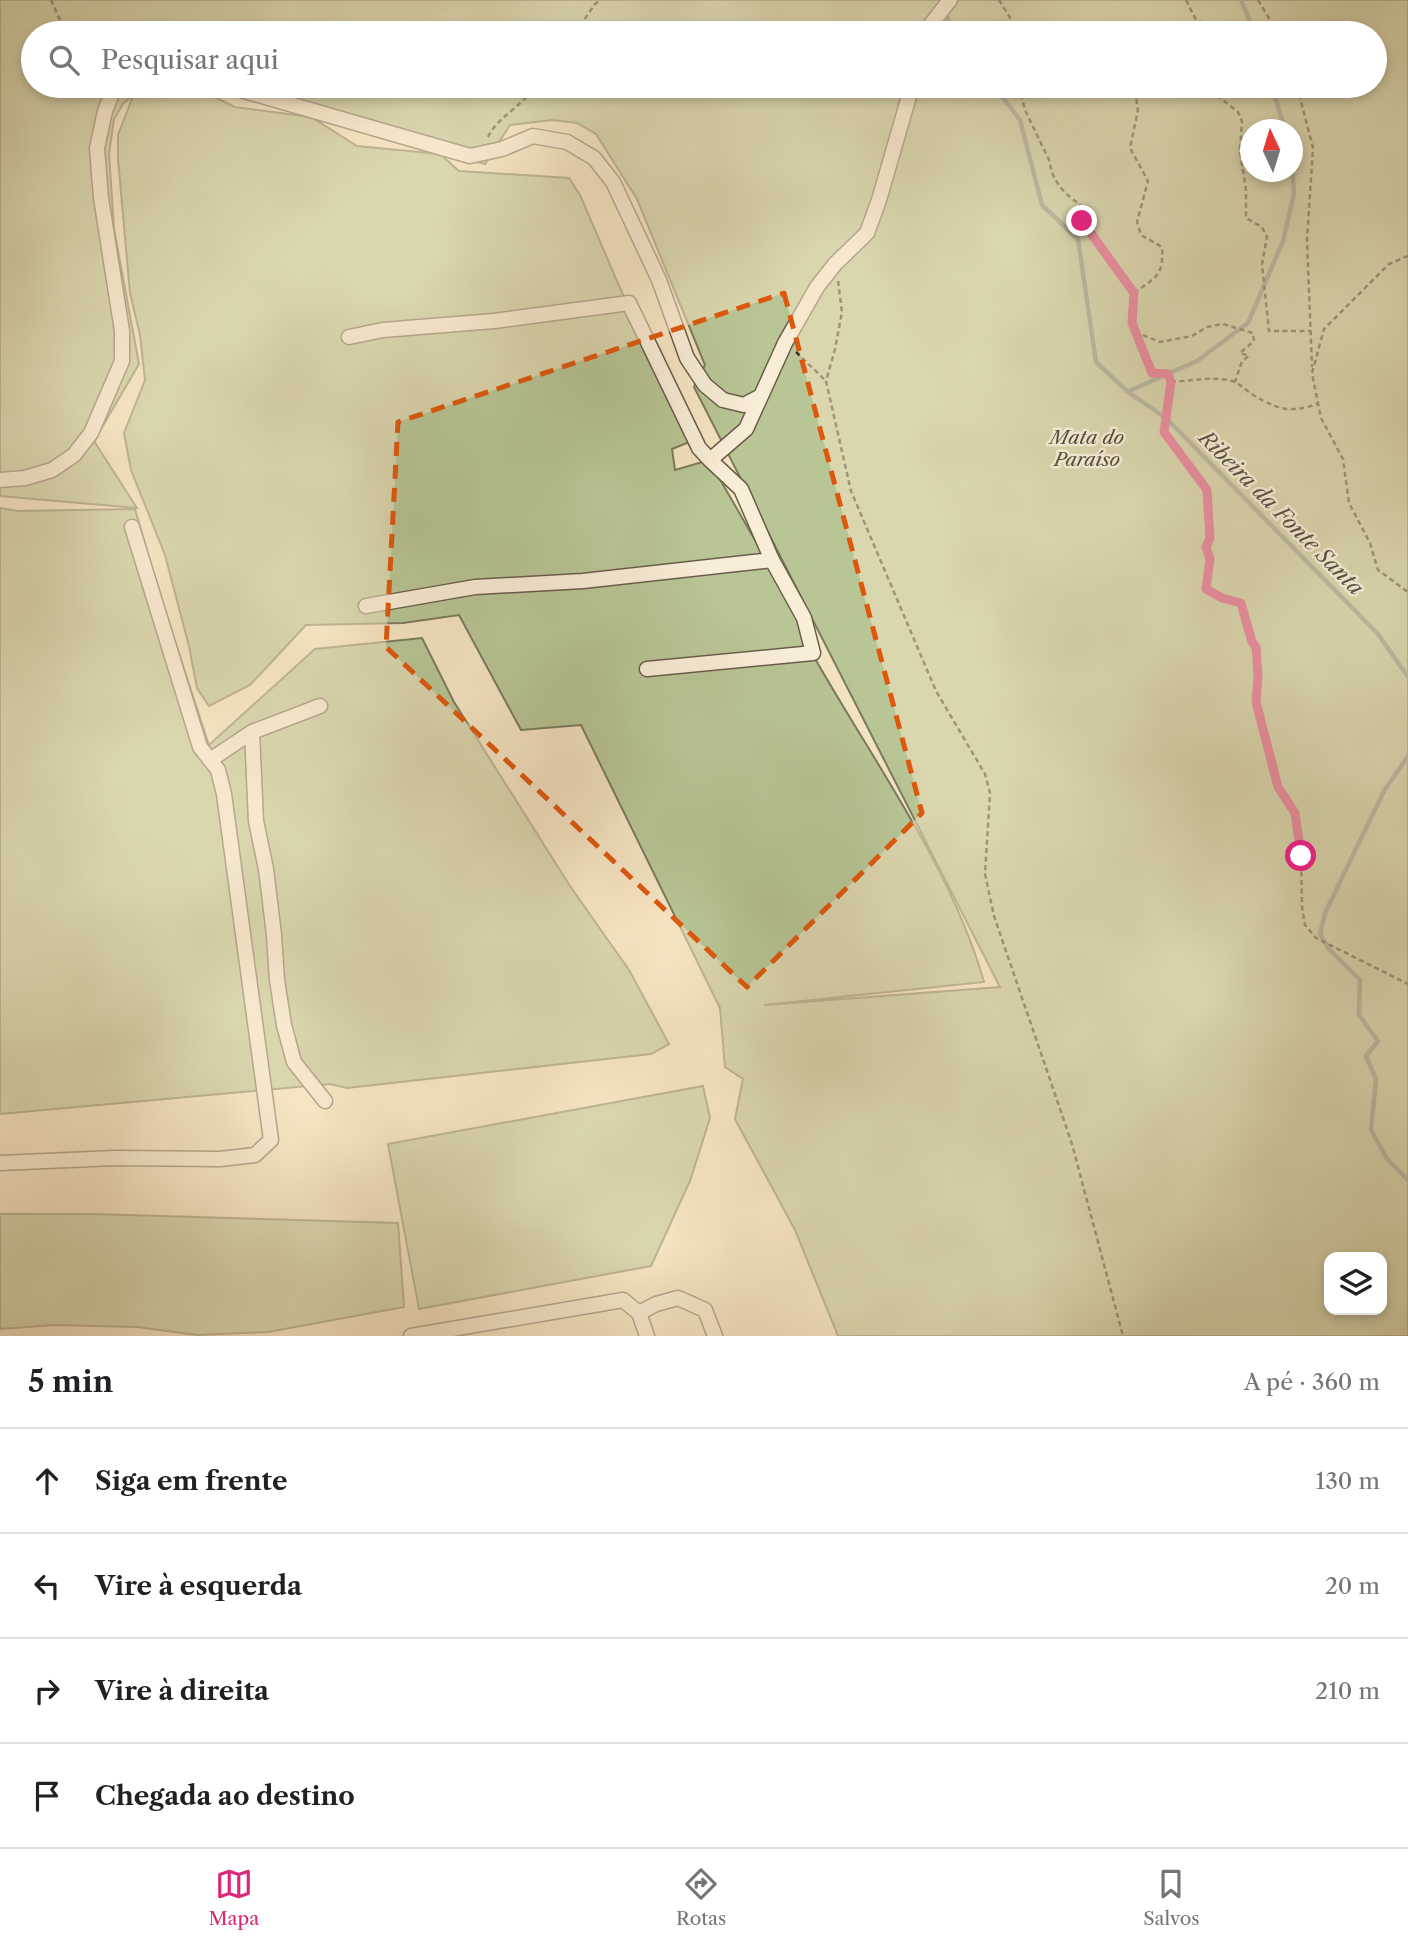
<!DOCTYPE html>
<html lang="pt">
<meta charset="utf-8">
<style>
body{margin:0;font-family:"Libre Caslon Text",serif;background:#f2f2f2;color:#202124}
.controls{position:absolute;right:21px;bottom:21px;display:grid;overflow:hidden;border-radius:14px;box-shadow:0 4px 10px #0003}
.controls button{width:63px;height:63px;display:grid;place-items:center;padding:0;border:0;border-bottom:2px solid #e0e0e0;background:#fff;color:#202124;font:35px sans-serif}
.compass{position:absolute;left:1240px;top:119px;width:63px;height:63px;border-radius:50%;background:#fff;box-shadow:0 4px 10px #0003;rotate:356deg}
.stop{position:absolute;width:21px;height:21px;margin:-16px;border:5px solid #db2777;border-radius:50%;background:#fff}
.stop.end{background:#db2777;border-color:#fff;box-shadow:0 2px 7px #0008}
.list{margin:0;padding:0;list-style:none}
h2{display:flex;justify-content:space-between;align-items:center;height:91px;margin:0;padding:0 28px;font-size:30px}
h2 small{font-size:23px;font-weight:400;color:#757577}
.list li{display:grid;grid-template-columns:46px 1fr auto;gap:21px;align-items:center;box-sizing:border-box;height:105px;padding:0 28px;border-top:2px solid #e0e0e0}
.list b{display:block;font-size:26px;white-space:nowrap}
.list em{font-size:23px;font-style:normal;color:#757577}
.icon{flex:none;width:38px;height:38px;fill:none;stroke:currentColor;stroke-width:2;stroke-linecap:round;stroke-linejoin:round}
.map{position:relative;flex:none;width:1408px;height:1336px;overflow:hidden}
.search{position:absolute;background:#fff;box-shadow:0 4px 10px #0003;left:21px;right:21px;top:21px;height:77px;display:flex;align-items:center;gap:18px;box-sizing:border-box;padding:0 24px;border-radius:38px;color:#757577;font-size:26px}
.sheet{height:511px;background:#fff}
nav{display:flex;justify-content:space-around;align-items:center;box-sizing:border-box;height:98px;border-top:2px solid #e0e0e0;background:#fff;font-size:19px;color:#757577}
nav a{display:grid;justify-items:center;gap:4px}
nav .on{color:#db2777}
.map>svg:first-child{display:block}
.green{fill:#b8c595;stroke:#7a7a5c;stroke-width:2;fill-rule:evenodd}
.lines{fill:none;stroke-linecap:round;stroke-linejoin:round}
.stream{stroke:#758678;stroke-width:4.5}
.minor-casing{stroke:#6a5d4a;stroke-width:17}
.path{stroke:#3b3022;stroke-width:2.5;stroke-dasharray:5 3.5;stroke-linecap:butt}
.minor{stroke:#f8edd7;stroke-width:14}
.route{stroke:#db2777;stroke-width:9}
.marked{fill:none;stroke:#df570d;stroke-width:5;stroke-dasharray:14 9;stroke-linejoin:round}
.labels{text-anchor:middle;stroke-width:5;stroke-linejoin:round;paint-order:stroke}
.park-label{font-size:19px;font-style:italic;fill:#544e39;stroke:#f8edd7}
.water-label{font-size:21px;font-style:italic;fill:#535446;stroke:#f8edd7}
</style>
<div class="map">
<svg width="1408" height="1336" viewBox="0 0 1408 1336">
<rect width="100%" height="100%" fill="#f5e4c2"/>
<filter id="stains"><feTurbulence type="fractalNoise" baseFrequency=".00286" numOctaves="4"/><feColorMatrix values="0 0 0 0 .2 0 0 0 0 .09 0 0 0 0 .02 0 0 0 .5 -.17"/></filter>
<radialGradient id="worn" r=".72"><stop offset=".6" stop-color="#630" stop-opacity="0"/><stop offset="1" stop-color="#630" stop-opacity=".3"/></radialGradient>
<!-- green -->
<path class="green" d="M0,0h1408v1336h-570l-43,-106 -60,-111 8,-40 -18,-12 -5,-59 -139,-283 -60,5 -62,-115 -56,8 -97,2 -56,60 -41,21 -12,-18 -8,-42 -24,-91 -34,-85 -7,-37 21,-53 -5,-45 -10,-42 -12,-134v-24l15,-39 17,-8h46l39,19 76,10 46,29 83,8 19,17 110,7 11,17 40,93 72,153 -20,8 3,21 27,-8 15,12c26,46 54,92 78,139 8,16 14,33 22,49 58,102 135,207 167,320l-220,23 236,-18 -306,-600 11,-22 -68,-166 -41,-65 -19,-11 -25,-3 -42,5 -25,39 -282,-78h1172v-53h-1342v53h110l-20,18 -9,15 -5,34 5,76 25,135 -45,77 43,67 -137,-12zM1250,130h42v42h-42zM1329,1257h53v53h-53z
M0,508l18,3 117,-2 25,87 49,149 106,-96 107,-11 32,64 116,184 59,84 40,74 -18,10 -304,34 -17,-4 -330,30z
M703,1086l7,32 -20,63 -39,85 -232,43 -31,-165z
M0,1214h92l306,9 6,84 -136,25 -71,3 -60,-8 -83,-2 -54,4z"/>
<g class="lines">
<!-- stream -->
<path class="stream" d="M940,0l14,33
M1241,0l14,33
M994,86l26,34 22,85 36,34 18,123 32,30 38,26 212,216 30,43
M1272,86l13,44
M1129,391l68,-30 51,-38 35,-82 11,-47 -2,-31
M1408,756l-24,35 -59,122 -5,21 9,15 31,31 -1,35 19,26 -12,15 10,23 -5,51 16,29 21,21"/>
<!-- minor casing -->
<g class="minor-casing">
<path id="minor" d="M929,33l2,-9 19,-24
M227,86l243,70 32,-7 31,-13 34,6 27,16 19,24 46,98 28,78 18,27 18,15 21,5 17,-9 24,-53 32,-56 18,-23 32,-31 12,-33 33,-114
M349,337l34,-7 111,-9 135,-18 70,145 11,12
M0,480l25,-2 27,-8 22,-15 17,-22 31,-72v-30l-21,-133 -4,-50 8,-37 10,-25
M366,606l109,-19 108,-6 189,-21
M647,669l166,-16 -9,-35 -32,-58 -31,-71 -31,-29 36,-31 15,-33
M252,732l4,89 10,48 8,66 3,45 7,45 10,37 31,39
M210,760l42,-28 68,-26
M0,1163l115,-5 105,1 35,-4 16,-15 -47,-346 -6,-24 -18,-23 -68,-220
M639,1313l17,-9 22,-6 27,12 10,26
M639,1313l8,23
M411,1336l212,-36 16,13"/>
</g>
<!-- path -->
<path class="path" d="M51,0l10,22 8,11
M999,0l15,24 -12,9
M1186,0l10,20 22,8 7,5
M1258,0l20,33
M1014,24l35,6h42l7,3
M575,33l20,-29 6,-4
M1019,86l6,24 25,52c1,18 16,34 30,42l1,17 53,72 -3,30 21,50 16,1 3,8 -7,50 43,58 3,48 -4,9 4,12 -4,30 16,9 19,5 12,39 3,5 2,29 -2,26 22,85 17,26 6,43 1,51 3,18 11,13 92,46
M1220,86l-1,11 19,15 4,9 -2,30 6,39v28l16,9 5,10 -5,27 7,67h42
M1297,86l16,62 -6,92 5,127
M488,137c10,-21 36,-31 46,-51
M1408,256l-19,8 -65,65 -12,44 9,45 22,41 6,44 21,40 8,27 30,22
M838,281l4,31 -7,37 -9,32 25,110 85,200 49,83 5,19 -5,81 9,42 78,228 51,192
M1134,293c22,-16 30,-17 28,-46l-21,-12 -4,-13 11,-41 -18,-33 8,-38 -4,-24
M1135,332l25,10 32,-6 15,-9 16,-3 30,9 1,8 -14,12 9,3 -7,5 -7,21
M796,352l30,29
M1171,382c19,-1 42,-6 61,-1 9,3 15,11 23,15 23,14 36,17 62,8"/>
<!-- minor -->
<use href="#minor" class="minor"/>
</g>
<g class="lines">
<!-- route -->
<path class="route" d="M1082,221l52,72 -2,30 20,50 16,1 3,8 -7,50 43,58 3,48 -4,9 4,12 -4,30 16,9 19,5 11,39 4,5 2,29 -2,26 22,85 17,26 6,43"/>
</g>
<!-- marked area -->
<path d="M0 0H1408V1336H0ZM784,293l138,520 -175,174 -361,-340 12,-225z" fill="#f5e4c2" fill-opacity=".55" fill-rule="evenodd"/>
<path class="marked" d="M784,293l138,520 -175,174 -361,-340 12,-225z"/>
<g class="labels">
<!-- park labels -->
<g class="park-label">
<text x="1087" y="444">Mata do<tspan x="1087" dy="22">Paraíso</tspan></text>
</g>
<!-- water labels -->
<g class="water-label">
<text transform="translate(1281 513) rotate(45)" y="7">Ribeira da Fonte Santa</text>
</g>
</g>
<rect width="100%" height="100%" filter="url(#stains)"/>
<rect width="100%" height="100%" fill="url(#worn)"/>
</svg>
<div class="controls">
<button><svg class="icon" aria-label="layers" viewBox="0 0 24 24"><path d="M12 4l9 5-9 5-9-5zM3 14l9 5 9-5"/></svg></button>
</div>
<svg class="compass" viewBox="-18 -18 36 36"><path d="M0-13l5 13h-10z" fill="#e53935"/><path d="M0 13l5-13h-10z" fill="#757577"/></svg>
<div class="stop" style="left:1301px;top:856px"></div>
<div class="stop end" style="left:1082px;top:221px"></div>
<div class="search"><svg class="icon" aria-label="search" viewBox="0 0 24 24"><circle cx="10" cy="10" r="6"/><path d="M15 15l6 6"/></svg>Pesquisar aqui</div>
</div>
<section class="sheet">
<h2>5 min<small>A pé · 360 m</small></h2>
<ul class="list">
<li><svg class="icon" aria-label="ahead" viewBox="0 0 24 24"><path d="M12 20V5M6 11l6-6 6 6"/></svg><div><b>Siga em frente</b></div><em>130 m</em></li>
<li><svg class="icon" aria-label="left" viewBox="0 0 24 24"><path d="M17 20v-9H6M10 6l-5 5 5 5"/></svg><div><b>Vire à esquerda</b></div><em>20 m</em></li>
<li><svg class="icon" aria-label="right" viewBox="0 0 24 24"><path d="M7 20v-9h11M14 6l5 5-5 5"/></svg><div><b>Vire à direita</b></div><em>210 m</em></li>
<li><svg class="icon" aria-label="arrive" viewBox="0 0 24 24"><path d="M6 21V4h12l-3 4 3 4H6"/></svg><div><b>Chegada ao destino</b></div></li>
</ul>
</section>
<nav>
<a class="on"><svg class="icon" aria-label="map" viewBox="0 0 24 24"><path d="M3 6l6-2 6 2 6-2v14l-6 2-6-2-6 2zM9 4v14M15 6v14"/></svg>Mapa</a>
<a><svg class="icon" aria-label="directions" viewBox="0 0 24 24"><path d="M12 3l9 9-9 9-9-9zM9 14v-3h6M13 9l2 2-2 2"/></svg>Rotas</a>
<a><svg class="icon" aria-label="saved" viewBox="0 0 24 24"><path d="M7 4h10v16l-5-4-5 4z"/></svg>Salvos</a>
</nav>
